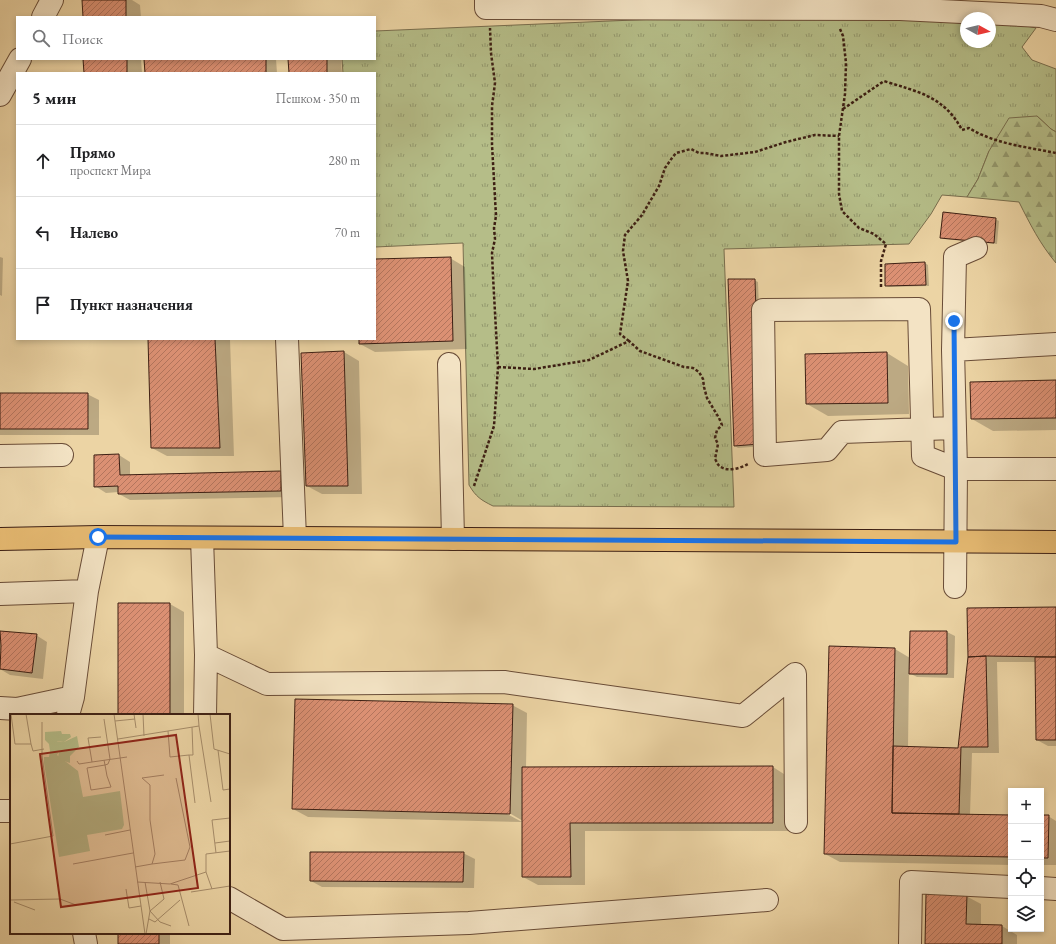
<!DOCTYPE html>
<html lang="ru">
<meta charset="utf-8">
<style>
body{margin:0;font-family:"EB Garamond",serif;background:#f2f2f2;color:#202124}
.controls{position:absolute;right:12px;bottom:12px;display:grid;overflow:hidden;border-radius:0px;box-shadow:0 2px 6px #0003}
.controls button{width:36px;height:36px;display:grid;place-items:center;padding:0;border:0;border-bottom:1px solid #e0e0e0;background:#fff;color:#202124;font:20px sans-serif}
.compass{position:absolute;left:960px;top:12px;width:36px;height:36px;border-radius:50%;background:#fff;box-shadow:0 2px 6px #0003;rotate:98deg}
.stop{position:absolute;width:12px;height:12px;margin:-9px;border:3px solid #1a73e8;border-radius:50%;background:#fff}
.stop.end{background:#1a73e8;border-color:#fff;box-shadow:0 1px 4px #0008}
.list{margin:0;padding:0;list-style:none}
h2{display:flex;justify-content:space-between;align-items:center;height:52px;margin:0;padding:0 16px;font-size:17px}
h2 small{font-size:13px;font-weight:400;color:#757577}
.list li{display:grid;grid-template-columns:26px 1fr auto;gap:12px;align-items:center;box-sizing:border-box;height:72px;padding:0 16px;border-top:1px solid #e0e0e0}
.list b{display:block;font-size:15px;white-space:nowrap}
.list p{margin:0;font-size:13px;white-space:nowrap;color:#757577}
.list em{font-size:13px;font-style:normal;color:#757577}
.icon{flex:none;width:22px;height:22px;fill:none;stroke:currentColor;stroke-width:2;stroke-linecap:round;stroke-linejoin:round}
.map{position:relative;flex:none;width:1056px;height:944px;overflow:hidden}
.search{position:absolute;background:#fff;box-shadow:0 2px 6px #0003;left:16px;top:16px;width:360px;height:44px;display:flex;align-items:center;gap:10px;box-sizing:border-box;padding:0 14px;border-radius:0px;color:#757577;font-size:15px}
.panel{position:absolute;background:#fff;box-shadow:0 2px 6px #0003;left:16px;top:72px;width:360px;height:268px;border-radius:0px}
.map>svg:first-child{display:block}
.grass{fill:url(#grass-tufts);stroke:#796e4e;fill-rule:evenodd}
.forest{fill:url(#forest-firs);stroke:#796e4e}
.shadow{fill:#0003}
.building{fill:url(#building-hatch);stroke:#3d1f13}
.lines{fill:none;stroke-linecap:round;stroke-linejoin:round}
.minor-casing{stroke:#694c37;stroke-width:24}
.major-casing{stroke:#3d1f13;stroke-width:24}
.path{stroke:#3d1f13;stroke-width:2.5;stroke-dasharray:3 2;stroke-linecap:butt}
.minor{stroke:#f3e3c4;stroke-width:22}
.major{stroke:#e6ba72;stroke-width:22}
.route{stroke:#1a73e8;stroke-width:5}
.inset-road{fill:none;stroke:#a68c6a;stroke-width:1}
.view{fill:#8f2418;fill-opacity:0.15;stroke:#8f2418;stroke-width:2}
.inset-edge{fill:none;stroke:#3d1f13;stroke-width:2}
</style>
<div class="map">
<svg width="1056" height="944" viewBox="0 0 1056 944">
<defs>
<pattern id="grass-tufts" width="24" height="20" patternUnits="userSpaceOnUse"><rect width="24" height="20" fill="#b5bd88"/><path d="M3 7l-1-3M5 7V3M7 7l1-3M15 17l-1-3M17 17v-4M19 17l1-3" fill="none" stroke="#94996e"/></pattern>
<pattern id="forest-firs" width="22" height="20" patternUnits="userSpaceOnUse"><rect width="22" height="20" fill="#b5bd88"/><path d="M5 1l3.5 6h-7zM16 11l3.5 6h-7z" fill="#94996e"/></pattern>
<pattern id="building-hatch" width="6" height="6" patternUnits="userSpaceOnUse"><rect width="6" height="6" fill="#db9073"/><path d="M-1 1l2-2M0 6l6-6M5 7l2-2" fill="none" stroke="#b3755d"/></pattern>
</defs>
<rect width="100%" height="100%" fill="#ecd4a4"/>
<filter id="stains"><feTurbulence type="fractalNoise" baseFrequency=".005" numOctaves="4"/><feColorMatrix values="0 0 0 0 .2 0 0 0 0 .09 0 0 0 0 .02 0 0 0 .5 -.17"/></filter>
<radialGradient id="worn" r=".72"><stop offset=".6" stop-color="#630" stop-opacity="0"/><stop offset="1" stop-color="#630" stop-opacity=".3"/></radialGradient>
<!-- grass -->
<path class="grass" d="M681,18h309l46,10 -14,19 10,13 24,9v63l-5,-3 -14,-13 -48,35 -11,28 -11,18 -25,-2 -11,19 -22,30 -185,5 10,258 -241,-1c-12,-6 -17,-9 -24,-21l-6,-242 -88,4v-174h-32l-1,-14h33v-28zM966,18h24v24h-24z"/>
<!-- forest -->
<path class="forest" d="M1037,116l14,13 5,3v131c-16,-19 -26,-39 -37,-61l-52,-5 11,-18 11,-28 20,-33z"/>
<!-- shadow -->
<path class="shadow" d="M83,0h49l8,5 1,12h-57z
M84,59h57l1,14h-57z
M145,59h131l1,14h-131z
M289,59h52l1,14h-52z
M995,219l4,2 -2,23 -53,-5 -3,-2z
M0,257l3,1 -1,38 -2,-1z
M450,258l15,9 2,82 -92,3 -15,-8v-5h15v-79z
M925,263l3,2 1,21 -40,1 -3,-1z
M754,280l4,2 6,164 -26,2 -3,-2z
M149,339h81l4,117h-67l-15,-8z
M344,352l15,9 3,133h-40l-15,-8 -5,-132z
M887,353l21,13 1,48 -81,2 -21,-12z
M1056,381v49l-63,1 -21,-12z
M0,394h87l12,6v35h-99z
M119,455l11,7v13l151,-3 11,6v19l-162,3 -11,-6v-2l-13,1 -11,-7z
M170,604l14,8v103h-65z
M1056,608v138h-8l-11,-6 -1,-78h-39l2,91h-27l-2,62 41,1v49l-171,-3 -15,-8 70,-205 15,9 1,-26h36l8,4 -1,42 -37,-1 -8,-4 -1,74 51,2 10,-92z
M0,631l36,4 11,7 -4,37 -33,-4 -10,-6 1,-19h-1z
M512,705l15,8 -1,55 247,-1 14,9 1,55h-203v54h-47l-15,-8v-56l-17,-10 -1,2 17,9 -214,-5 -15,-8z
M1041,816h7l8,5v44h-15z
M463,853l12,6 -1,29 -152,-1 -11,-6z
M966,896l15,8v22h21l15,9v9h-91z
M119,933h51v11h-51z"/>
<!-- building -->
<path class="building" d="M82,0h44v17h-43z
M83,59h44v14h-43z
M144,59h122v14h-121z
M288,59h39v14h-38z
M943,212l53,6 -2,25 -54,-5z
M451,257l2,84 -94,3v-5h16v-80z
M925,262l1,23 -41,1v-22z
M728,279h27l5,165 -26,2z
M148,339h67l5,109h-69z
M344,351l4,135h-42l-5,-133z
M887,352l1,51 -82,1 -1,-50z
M1056,380v38l-85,1 -1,-37z
M0,393h88v36h-88z
M119,454l1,21 161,-4v20l-163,3v-8l-24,1v-32z
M118,603h52v112h-52z
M1056,607v50l-70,-1 -18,1 -1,-49z
M0,631l37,3 -5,39 -32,-4 1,-23z
M910,631h37v43h-38z
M829,646l66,2 -3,165 119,2v42l-187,-3z
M986,656l2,91h-27l-2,67 -67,-1 1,-67 65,2 10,-91z
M1035,657h21v83h-20z
M295,699l218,5 -3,110 -218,-5z
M773,766v57h-203l1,54h-49v-110z
M1041,815h8l-1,43h-7z
M310,852h154l-1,30 -153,-1z
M926,894l41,1 -1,29 36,1v19h-77z
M118,933h41v11h-41z"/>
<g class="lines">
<!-- minor casing -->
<g class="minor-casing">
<path id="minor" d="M486,0v8l414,1 141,7 15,4
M43,17l9,-17
M0,95l20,-36
M287,339l8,199
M953,350l2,-93 21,-9
M449,364l4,175
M954,428l-112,4 -15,18 -62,5 -2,-145 156,-1 4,147 33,13h100
M0,456l62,-1
M202,538l4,117 61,29 237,-2 239,34 52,-42 1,148
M955,587l1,-118 -3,-119 103,-6
M0,594l87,-3
M0,708l17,1 56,-12
M68,715l5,-18 14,-106 11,-54
M205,715l1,-60
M0,811h11
M1041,888l15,1
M229,898l54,31 186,-6 298,-23
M84,933l2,11
M910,944l1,-62 100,5"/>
</g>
<!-- major casing -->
<g class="major-casing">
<path id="major" d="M0,539l98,-2 958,5"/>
</g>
<!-- path -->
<path class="path" d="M840,29l3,7 3,27 -1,31 -6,42v58l3,17 17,17 15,6 12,10 -5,17v28
M843,109l41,-28c34,11 60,15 78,49l7,-2c26,16 58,19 87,25
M629,341l-9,-7 8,-53 -5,-30 2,-16 17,-20 17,-29 6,-18 7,-10 4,-5 15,-4 8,4h6l16,3 34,-4 31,-10 29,-7 24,1
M498,367l36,2 55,-9 40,-19 11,10 44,16 9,1 6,4 4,7 1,8 3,11 12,20 3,7 -5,5 -2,8 3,6 -3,15c2,3 3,7 6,8 7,5 20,1 27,-3
M474,486l20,-60 4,-59 -5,-91 -1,-23 3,-14 -1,-11 2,-12 -4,-71v-39l3,-23 -4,-30 -1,-25"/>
<!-- minor -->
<use href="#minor" class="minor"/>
<!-- major -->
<use href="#major" class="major"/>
</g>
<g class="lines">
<!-- route -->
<path class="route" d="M98,537l858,5 -2,-221"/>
</g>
<!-- overview -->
<g transform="translate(10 714)">
<rect width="220" height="220" fill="#ecd4a4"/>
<path d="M51,17l1,3h8l1,3 -7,5 -7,-1 3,9 -3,5 21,16 5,26 37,-6 4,34 -2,4 -35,6 3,16 -31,6 -15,-94v-6h5l1,-6 -1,-7 -4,-4v-8z" fill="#b5bd88"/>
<path d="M67,22l2,11 -9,9v7l-12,-4 1,-9h-3l-2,-9 10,1z" fill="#b5bd88"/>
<path class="inset-road" d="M1,0l4,30h16l2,7 11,-2M16,0l5,30M104,0l31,220M124,0l2,14M133,0l1,22M200,0l4,35 16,5M105,7l20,-2M189,12l12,76M158,17l2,26 19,-2 6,48M91,23l-13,1 4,24 35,-5M108,25l81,-13 -1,-12M208,36l5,40 7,-1M179,41h4l-1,-28M94,46l1,5 2,11 4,11 -20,3 -4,-22 18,-3 3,-1 2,-5 -6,-40M67,47l2,3 13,-2M95,121l25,-5M205,129l15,-2M0,130l43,-8 -11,-80v-34M206,139l-4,-33 18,-2M63,150l60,-11M142,150l33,-4 5,-13 -14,-69M125,153l17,-3 3,-10 -5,-34v-35l-8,-7 22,-3M196,158l6,17M127,168l33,2 36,-12v-18l24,-3M135,168l5,29 10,11 11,4M161,170l7,1 11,41M116,175l3,19 12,-2M181,178l39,-6M0,186l50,-1 16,6M4,188l21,8M139,205l6,3 25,-22M136,220l4,-23 14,-12 -4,-17"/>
<path class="view" d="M166,21l22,153 -137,19 -21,-153z"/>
<rect width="220" height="220" class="inset-edge"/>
</g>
<rect width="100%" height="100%" filter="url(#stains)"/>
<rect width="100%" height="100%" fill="url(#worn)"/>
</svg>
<div class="controls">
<button>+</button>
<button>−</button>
<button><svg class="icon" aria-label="locate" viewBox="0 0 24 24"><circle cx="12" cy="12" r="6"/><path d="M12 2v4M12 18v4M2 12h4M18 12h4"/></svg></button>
<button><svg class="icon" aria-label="layers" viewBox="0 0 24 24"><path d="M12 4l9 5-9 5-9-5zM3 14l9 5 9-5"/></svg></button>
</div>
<svg class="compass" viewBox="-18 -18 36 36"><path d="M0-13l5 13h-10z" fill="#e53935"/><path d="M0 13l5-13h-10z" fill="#757577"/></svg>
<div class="stop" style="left:98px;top:537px"></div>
<div class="stop end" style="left:954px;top:321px"></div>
<div class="search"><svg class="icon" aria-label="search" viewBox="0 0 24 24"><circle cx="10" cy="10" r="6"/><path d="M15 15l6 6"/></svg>Поиск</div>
<section class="panel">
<h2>5 мин<small>Пешком · 350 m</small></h2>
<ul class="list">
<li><svg class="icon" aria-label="ahead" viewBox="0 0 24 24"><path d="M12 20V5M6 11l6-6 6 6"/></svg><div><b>Прямо</b><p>проспект Мира</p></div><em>280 m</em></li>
<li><svg class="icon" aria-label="left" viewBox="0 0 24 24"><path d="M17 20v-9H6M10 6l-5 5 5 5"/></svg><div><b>Налево</b></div><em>70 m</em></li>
<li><svg class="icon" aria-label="arrive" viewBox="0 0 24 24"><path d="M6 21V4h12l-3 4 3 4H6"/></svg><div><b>Пункт назначения</b></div></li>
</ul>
</section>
</div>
